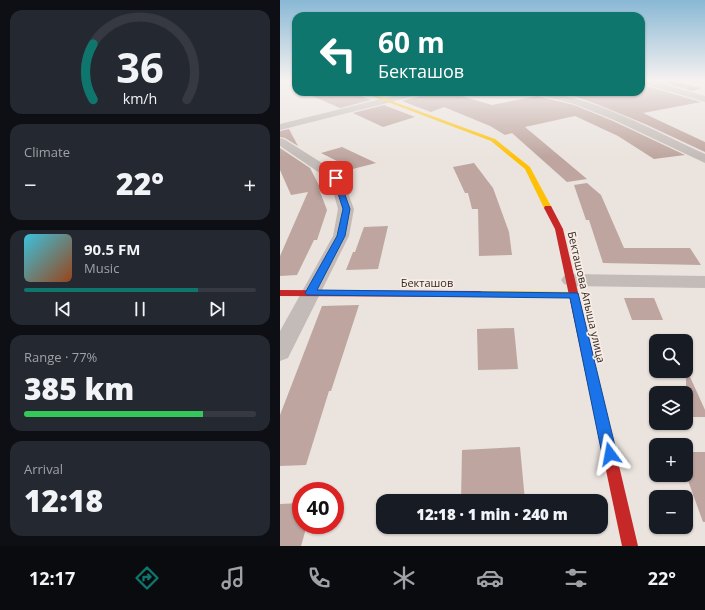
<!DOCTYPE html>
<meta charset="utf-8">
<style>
:root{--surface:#171b24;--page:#242831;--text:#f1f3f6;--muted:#9ea1a6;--line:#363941;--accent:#0f766e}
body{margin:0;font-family:"Open Sans",sans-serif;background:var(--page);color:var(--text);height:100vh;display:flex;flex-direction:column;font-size:15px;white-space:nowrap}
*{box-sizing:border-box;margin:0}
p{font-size:13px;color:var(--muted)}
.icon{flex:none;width:22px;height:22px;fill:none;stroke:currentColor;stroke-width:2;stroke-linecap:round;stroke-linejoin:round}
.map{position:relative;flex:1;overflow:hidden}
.sheet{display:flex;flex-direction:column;gap:10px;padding:10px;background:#0d0f14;width:280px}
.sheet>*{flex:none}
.hud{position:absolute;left:12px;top:12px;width:353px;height:84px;border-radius:12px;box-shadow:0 1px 3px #0004;background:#0f766e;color:#fff;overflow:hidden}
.controls{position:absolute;left:369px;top:334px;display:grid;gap:8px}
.controls a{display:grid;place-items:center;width:44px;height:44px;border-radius:8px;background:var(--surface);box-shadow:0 1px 3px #0004;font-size:20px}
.speed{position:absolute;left:12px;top:482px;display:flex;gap:8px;font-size:20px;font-weight:700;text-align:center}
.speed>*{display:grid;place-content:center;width:52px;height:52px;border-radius:50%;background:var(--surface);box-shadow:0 1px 3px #0004;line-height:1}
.speed .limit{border:6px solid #d22;background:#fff;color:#111}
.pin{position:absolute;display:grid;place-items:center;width:34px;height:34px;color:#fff;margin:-17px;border-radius:8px;box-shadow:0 2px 6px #0006}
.me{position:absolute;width:44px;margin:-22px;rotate:347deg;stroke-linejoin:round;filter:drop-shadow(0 0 3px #0008)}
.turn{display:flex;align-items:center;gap:14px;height:84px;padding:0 20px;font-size:18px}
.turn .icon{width:52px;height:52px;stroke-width:2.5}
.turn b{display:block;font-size:28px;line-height:34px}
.big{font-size:30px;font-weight:800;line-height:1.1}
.sheet .widget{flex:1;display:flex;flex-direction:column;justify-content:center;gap:6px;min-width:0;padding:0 14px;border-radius:12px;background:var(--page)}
.sheet .dial{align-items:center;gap:0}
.dial svg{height:104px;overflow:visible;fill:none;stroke:var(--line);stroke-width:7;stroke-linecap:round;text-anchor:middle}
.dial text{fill:var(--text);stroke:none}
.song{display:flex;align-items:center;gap:12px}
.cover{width:48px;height:48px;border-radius:6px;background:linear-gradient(135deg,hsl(190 70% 55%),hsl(20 70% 35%))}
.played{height:4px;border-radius:2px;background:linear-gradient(90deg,var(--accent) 75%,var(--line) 75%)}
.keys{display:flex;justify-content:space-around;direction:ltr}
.heat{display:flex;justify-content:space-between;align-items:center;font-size:22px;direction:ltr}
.charge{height:6px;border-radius:3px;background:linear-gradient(90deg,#34c759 77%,var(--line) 0)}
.trip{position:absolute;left:96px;top:494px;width:232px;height:40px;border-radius:12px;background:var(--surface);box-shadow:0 1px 3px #0004;font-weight:800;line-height:40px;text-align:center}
.menu{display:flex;height:64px;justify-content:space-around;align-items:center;background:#090b0e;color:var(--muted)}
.menu .icon{width:28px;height:28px}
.menu .selected{color:var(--accent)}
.menu b{font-size:18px;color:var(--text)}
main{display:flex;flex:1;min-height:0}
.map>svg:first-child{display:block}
.building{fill:#bea59f}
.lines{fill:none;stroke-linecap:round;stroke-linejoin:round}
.street{fill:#c3bbb7;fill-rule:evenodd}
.slow{fill:#ffc107;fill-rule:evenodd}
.jam{fill:#c62828;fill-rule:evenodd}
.route{fill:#1a73e8;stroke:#114b97}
.labels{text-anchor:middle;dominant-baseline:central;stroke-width:3.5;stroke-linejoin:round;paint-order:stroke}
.street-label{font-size:11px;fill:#332826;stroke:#f8ede4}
</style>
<main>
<section class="sheet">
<div class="widget dial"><svg viewBox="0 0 100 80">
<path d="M14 69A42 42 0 1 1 86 69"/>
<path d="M14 69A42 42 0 0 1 14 26" stroke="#0f766e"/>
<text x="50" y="56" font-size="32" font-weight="700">36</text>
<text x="50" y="72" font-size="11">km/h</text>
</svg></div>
<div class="widget"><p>Climate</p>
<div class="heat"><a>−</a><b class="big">22°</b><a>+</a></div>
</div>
<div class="widget">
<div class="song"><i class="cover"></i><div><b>90.5 FM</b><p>Music</p></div></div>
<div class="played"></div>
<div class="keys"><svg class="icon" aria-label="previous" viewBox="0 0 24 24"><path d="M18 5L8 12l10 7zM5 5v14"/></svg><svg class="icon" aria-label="pause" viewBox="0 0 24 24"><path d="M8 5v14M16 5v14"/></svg><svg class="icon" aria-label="next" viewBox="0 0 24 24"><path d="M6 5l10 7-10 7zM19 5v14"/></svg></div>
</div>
<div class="widget"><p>Range · 77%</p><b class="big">385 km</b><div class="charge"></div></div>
<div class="widget"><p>Arrival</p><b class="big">12:18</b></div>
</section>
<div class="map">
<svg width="425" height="546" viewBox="0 0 425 546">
<rect width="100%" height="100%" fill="#eae3de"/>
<!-- building -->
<path class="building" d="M392,81L422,88L412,91L382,82Z
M366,86L421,102L363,113L425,142V152L365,124L319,105L297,97L273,92H361V87Z
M23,92H77L78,95L91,100L60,108Z
M145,92H178V95L212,105L257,96L294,105L333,121L405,155L374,159L338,136L295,116L245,127L307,179L287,182L232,133L225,135L210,126L164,107L151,112L122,101L143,95Z
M104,105L135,117L103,127L73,113Z
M9,129L18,146L5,138L0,137V131Z
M62,147L96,163L69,170L61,163L41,153Z
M0,148L30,168L41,189H39L47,210L37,240H34L17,275L0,276V256L28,192L11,195L0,170Z
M194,163L213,188L229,232L232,255L199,256L198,209H192L188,193H185L173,167Z
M307,183L321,195L344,248H410L421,265L323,263L309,220H306L294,185Z
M108,226L98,269L66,270L73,252H75L84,227Z
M344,298H374L383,320H352Z
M79,305L51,391H49L26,465L0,466V415L42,306Z
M234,328L238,369L198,370L197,329Z
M406,368L425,410V417H406Z
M240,447L245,501H181L182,450Z
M406,452H425V522H423L406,475Z
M21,503V525H27L21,546H0V504Z"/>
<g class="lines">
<!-- street -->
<path class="street" d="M361,81H372L425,96V102L361,83Z
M129,92H144L143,94L0,130V124Z
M255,92C306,92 378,133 425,154V163L334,120L294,104L256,94Z
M0,138L4,139L61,175L74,209L69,236L8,358L0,361V331L53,236L58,209L50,180L0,146Z
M291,274L425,276V288L291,286L284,284L281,280L284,276Z"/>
<!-- slow -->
<path class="slow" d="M81,92H87L215,139L250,167L272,208L268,210L264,208L245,169L211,141Z
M200,291L294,292L299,295L294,298L197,296L195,294L197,292Z"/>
<!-- jam -->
<path class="jam" d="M265,206H271L283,229L358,546H342L275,229L264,208Z
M0,290L200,291L205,294L200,297L0,296Z"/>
</g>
<!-- sky -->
<linearGradient id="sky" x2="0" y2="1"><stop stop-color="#89b8d5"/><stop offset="0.51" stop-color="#f6f2f0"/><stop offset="1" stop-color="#f6f2f0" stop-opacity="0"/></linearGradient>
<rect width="425" height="158" fill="url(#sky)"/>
<!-- route -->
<path class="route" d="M56,176L59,178L70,209L65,236L37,290L298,293L337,454L334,458L330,460L325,458L322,454L290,298L27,295L25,293L57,236L63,209L53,178Z"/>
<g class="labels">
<!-- street labels -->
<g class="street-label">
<text x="147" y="282">Бекташов</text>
<text transform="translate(307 297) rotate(77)">Бекташова Апыша улица</text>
</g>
</g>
</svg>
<div class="controls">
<a><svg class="icon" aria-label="search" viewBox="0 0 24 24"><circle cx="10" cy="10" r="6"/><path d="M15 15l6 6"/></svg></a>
<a><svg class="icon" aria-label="layers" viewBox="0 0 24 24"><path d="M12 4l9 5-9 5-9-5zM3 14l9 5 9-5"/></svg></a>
<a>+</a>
<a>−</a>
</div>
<div class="speed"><div class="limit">40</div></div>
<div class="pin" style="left:56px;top:178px;background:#d93025"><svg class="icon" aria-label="arrive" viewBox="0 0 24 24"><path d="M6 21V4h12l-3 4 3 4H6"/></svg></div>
<svg class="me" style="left:330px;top:454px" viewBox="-20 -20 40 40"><path d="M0-17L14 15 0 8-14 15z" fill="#1a73e8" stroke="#fff" stroke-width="4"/></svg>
<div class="trip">12:18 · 1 min · 240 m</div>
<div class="hud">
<div class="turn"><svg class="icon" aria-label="left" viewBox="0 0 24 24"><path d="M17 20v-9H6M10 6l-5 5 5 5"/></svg><div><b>60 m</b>Бекташов</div></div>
</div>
</div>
</main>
<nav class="menu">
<b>12:17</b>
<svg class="icon selected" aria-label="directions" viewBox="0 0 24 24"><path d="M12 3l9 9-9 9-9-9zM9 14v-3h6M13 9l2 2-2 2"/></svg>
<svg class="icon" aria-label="music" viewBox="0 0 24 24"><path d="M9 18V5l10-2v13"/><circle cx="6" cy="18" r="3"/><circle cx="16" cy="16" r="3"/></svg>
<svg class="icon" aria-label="phone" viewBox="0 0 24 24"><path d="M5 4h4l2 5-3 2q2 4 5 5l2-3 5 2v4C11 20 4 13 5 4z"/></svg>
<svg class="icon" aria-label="climate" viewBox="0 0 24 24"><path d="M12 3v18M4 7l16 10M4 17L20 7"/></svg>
<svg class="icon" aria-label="car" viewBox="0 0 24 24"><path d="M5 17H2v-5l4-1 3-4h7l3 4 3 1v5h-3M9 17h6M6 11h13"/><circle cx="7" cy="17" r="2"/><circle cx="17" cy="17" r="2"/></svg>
<svg class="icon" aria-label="filters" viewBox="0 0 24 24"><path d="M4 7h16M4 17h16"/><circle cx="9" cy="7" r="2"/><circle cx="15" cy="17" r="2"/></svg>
<b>22°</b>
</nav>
